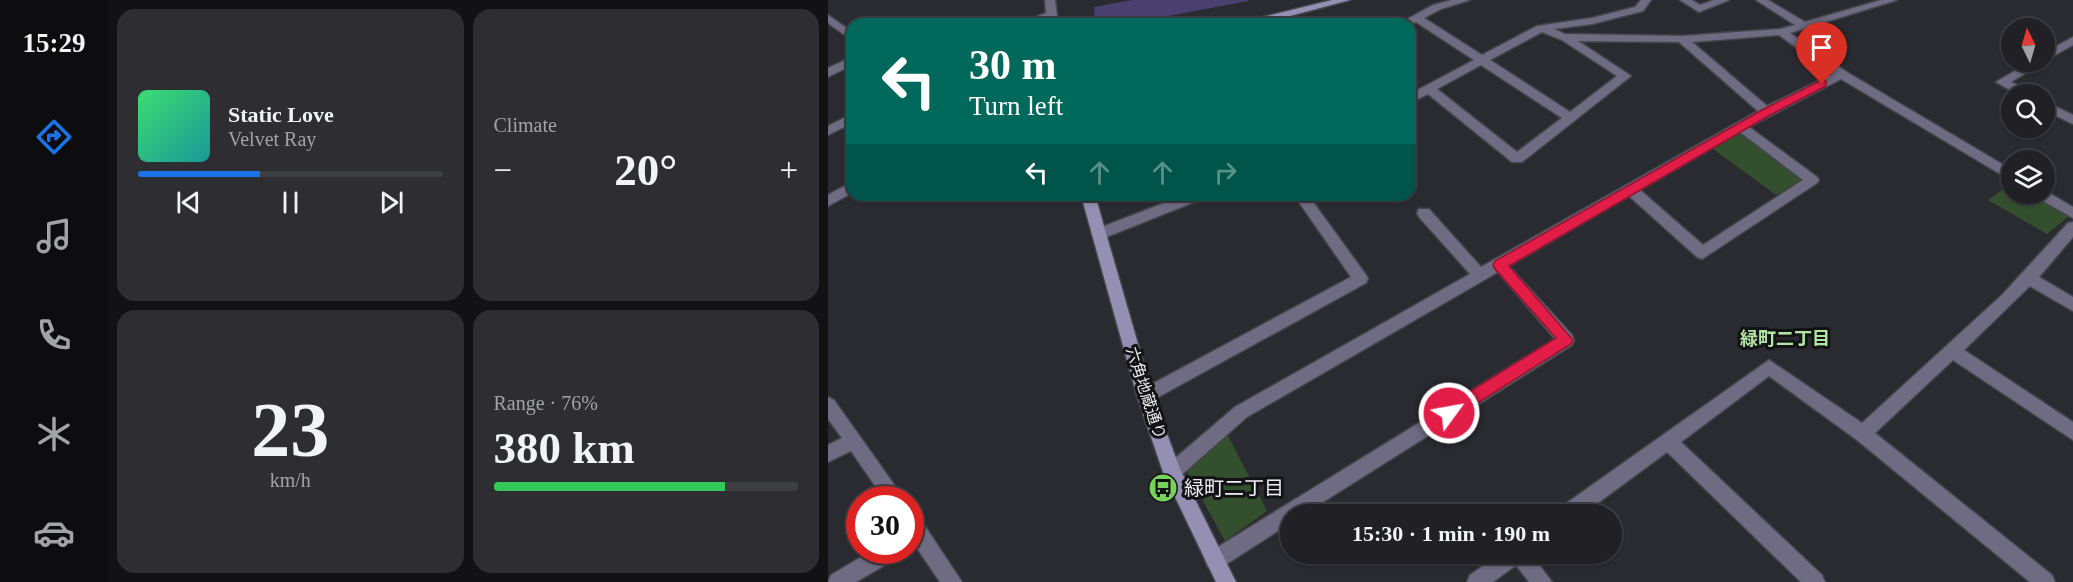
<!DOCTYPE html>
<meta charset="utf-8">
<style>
:root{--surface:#202025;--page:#2d2d32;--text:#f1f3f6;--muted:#a2a3a7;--line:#3d3e42;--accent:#1a73e8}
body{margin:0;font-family:"Times New Roman","Noto Sans JP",serif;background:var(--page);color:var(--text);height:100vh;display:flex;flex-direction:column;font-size:22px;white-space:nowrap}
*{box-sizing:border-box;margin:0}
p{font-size:20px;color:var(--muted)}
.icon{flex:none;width:33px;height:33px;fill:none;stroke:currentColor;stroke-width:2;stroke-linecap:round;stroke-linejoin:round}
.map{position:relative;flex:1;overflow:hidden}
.panel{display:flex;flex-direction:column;gap:9px;padding:9px;background:#121214;width:720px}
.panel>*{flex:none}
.top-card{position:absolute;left:18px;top:18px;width:570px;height:183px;border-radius:18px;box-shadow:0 2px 4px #0004,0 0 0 2px var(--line);background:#00695c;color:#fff;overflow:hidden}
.needle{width:39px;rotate:355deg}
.fabs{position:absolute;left:1173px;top:18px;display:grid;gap:12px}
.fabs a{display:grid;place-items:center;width:54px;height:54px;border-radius:50%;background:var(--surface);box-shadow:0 2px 4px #0004,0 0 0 2px var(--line);font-size:30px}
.speed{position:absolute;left:18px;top:486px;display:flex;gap:12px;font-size:30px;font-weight:700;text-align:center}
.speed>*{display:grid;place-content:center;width:78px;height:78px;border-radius:50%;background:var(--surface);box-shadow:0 2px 4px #0004,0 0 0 2px var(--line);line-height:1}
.speed .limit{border:9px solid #d22;background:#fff;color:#111}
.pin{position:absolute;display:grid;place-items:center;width:51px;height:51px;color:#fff;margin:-62px -26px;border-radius:50% 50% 50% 0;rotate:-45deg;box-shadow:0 0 6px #0007}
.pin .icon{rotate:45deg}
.me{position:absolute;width:66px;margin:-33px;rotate:58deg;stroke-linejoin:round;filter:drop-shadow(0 0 4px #0008)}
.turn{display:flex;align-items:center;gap:21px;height:126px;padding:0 24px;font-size:27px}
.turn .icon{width:78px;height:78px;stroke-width:2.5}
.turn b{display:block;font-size:42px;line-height:51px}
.lanes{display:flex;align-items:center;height:57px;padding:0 24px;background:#0003;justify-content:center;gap:30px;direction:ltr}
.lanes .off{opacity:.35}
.big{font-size:45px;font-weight:600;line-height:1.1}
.panel .card{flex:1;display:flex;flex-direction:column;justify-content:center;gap:9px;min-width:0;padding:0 21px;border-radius:18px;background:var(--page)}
.panel .dial{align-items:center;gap:0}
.dial b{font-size:78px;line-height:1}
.song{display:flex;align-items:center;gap:18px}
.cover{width:72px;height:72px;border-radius:9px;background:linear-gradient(135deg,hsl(140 70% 55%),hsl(180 70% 35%))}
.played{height:6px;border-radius:3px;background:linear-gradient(90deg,var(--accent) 40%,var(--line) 40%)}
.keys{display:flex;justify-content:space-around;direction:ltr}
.heat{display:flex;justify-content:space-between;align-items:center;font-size:33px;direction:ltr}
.charge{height:9px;border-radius:4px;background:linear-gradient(90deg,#34c759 76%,var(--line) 0)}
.panel .tiles{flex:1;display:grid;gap:9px;grid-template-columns:repeat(2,1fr)}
.trip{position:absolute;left:452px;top:504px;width:342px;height:60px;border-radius:30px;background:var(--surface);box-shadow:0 2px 4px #0004,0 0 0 2px var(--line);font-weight:600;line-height:60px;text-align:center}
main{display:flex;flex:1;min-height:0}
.tabs{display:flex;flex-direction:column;width:108px;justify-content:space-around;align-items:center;background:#0d0d0f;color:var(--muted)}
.tabs .icon{width:42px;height:42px}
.tabs .current{color:var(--accent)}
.tabs b{font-size:27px;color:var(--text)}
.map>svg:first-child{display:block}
.green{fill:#344f2d}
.building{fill:#494070}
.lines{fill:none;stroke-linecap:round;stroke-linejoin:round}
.street-casing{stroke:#45454c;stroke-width:3}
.secondary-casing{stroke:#45454c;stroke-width:3}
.street{fill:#6e6b82;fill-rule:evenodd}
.secondary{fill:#948fb3;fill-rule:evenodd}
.route{fill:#e11d48;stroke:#92132f;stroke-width:1.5}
.labels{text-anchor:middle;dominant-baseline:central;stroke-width:6;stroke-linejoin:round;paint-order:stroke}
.street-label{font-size:16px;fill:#ececf1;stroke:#131316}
.neighbourhood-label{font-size:18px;font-weight:bold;fill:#b2e4a4;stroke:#131316}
.near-poi-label{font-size:20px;fill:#ececf1;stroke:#131316;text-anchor:start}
</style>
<main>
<nav class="tabs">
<b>15:29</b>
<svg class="icon current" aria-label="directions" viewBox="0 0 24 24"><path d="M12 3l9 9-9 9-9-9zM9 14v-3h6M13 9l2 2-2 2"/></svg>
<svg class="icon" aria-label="music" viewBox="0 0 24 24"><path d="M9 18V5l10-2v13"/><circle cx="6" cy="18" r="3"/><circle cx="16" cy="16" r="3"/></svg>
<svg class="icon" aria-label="phone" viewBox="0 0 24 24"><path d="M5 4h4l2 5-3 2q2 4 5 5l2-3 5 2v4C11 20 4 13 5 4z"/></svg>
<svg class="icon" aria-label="climate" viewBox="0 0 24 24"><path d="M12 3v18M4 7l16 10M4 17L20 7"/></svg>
<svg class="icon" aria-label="car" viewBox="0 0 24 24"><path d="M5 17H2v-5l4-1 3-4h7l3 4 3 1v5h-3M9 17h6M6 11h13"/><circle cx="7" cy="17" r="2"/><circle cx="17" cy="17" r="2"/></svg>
</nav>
<section class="panel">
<div class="tiles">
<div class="card">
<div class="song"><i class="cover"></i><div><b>Static Love</b><p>Velvet Ray</p></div></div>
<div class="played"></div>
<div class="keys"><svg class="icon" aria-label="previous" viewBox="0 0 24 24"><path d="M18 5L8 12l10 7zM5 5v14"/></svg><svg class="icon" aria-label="pause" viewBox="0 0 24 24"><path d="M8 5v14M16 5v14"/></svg><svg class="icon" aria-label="next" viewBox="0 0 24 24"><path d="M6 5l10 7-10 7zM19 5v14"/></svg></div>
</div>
<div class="card"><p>Climate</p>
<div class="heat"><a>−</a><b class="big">20°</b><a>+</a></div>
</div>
<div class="card dial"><b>23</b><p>km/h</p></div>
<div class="card"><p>Range · 76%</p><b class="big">380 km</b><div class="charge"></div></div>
</div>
</section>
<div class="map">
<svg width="1245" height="582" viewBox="0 0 1245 582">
<rect width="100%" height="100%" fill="#2a2a31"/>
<!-- green -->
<path class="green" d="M914,132L977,179L948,195L885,149Z
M1182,184L1184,194H1200L1241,216L1219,234L1160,200Z
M397,430L439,511L397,541L351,457Z"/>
<!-- building -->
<path class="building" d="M304,0H420V1L298,24H267L266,7Z"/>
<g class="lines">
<!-- street casing -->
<g class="street-casing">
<path id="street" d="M217,0H227L230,24H220L219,20L207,24H191L218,13Z
M624,0H642L613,9L596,18L654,55L709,26L764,18L807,7L813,0H823L815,11L764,24L726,29L737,34L854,36L952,29L967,25L928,0H940L977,22L1053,0H1069L962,33L1017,71L1184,170V181L1013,79L921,127L989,177L991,180L989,183L874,259L869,257L801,196L681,266L744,335L746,340L744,345L476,514H462V523L394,567L387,570L380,567L377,560L380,553L727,339L670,272L419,417L350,478L344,481L338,478L335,472L338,466L407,407L642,274L591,217L589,213L591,209H601L653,267L930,111L851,42L750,41L803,76L694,162H684L600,94L582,103V94L646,60L588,22L582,25L570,24L605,5ZM714,32L734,40L789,76L742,112L662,60ZM951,35L1005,74L939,106L864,42ZM653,65L734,118L689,152L609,89ZM912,132L975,180L875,245L812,190Z
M852,0H864L872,5L886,0H901L871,12Z
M0,15L24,32V40L0,23Z
M1245,37V45L1216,61V53Z
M24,57V65L0,77V68Z
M1202,62H1216L1183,82L1202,91L1204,94H1189L1168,82Z
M1216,101L1245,115V124L1216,110Z
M24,114V123L0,135V126Z
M24,182V193L0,206V195Z
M1216,190L1245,207V218L1208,197L1207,194H1216Z
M357,195H378L376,198L276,238L271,239L264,234L266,230Z
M466,195H480L538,275L540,279L538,283L323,401L317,403L311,401L309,396L311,391L523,277Z
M1245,222V237L1211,277L1245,297V311L1202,286L1136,350L1245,422V440L1125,360L1047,433L1224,575L1227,582H1202L1029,440L941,376L853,442L994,575L997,582H973L839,452L755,514H731L733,507L941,360L1034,423L1174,295L1240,223Z
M0,397L6,400L77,500H57L23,451L0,462V445L14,438L0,419Z
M82,512L89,514L134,582H112L82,538Z
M45,550H73L71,557L28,582H0L3,575Z
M672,554H703L724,582H701L688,565L665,582H639L642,575Z"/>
</g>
<!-- secondary casing -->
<g class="secondary-casing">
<path id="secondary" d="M504,0H522L432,24H414L415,22Z
M253,195H267L325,396L352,469L408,582H388L335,472L309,396Z"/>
</g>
<!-- street -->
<use href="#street" class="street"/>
<!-- secondary -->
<use href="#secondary" class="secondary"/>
</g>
<!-- route -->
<path class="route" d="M994,80L998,81V86L942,115L681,266L745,340L743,344L626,418L621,420L615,418L613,413L615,408L728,338L667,269L665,265L667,261L934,110Z"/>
<!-- icons -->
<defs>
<g id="bus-disc" transform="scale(1.5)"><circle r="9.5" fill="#76d25a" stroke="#131316"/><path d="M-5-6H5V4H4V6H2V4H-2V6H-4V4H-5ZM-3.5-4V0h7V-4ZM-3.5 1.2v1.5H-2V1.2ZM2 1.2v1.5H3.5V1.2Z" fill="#111"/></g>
</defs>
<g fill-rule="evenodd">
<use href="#bus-disc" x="335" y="488"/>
</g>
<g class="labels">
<!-- street labels -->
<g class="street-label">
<text transform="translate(318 393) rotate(72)">六角地蔵通り</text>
</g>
<!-- neighbourhood labels -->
<g class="neighbourhood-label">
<text x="957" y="339">緑町二丁目</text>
</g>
<!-- near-poi labels -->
<g class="near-poi-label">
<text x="356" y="488">緑町二丁目</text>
</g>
</g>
</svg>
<div class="fabs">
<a><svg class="needle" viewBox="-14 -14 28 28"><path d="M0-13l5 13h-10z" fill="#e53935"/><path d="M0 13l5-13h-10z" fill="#a2a3a7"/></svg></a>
<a><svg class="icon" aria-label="search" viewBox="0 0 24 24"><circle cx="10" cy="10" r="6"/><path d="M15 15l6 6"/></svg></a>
<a><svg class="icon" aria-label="layers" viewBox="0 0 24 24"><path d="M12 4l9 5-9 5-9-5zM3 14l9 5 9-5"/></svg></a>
</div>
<div class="speed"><div class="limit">30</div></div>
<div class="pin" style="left:994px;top:84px;background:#d93025"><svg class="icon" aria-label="arrive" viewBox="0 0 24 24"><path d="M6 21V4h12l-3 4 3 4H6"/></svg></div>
<svg class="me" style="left:621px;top:413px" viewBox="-20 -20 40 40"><circle r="17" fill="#e11d48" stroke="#fff" stroke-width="3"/><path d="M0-11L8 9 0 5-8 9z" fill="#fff"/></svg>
<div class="trip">15:30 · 1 min · 190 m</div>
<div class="top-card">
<div class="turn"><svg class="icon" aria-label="left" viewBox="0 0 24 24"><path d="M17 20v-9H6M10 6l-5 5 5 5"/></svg><div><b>30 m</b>Turn left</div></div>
<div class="lanes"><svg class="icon" aria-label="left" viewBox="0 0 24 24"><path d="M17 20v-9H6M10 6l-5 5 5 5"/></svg><svg class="icon off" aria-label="ahead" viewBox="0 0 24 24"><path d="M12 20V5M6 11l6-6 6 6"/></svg><svg class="icon off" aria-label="ahead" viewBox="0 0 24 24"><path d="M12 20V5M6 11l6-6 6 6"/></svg><svg class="icon off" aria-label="right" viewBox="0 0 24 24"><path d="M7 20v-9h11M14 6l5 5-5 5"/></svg></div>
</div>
</div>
</main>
